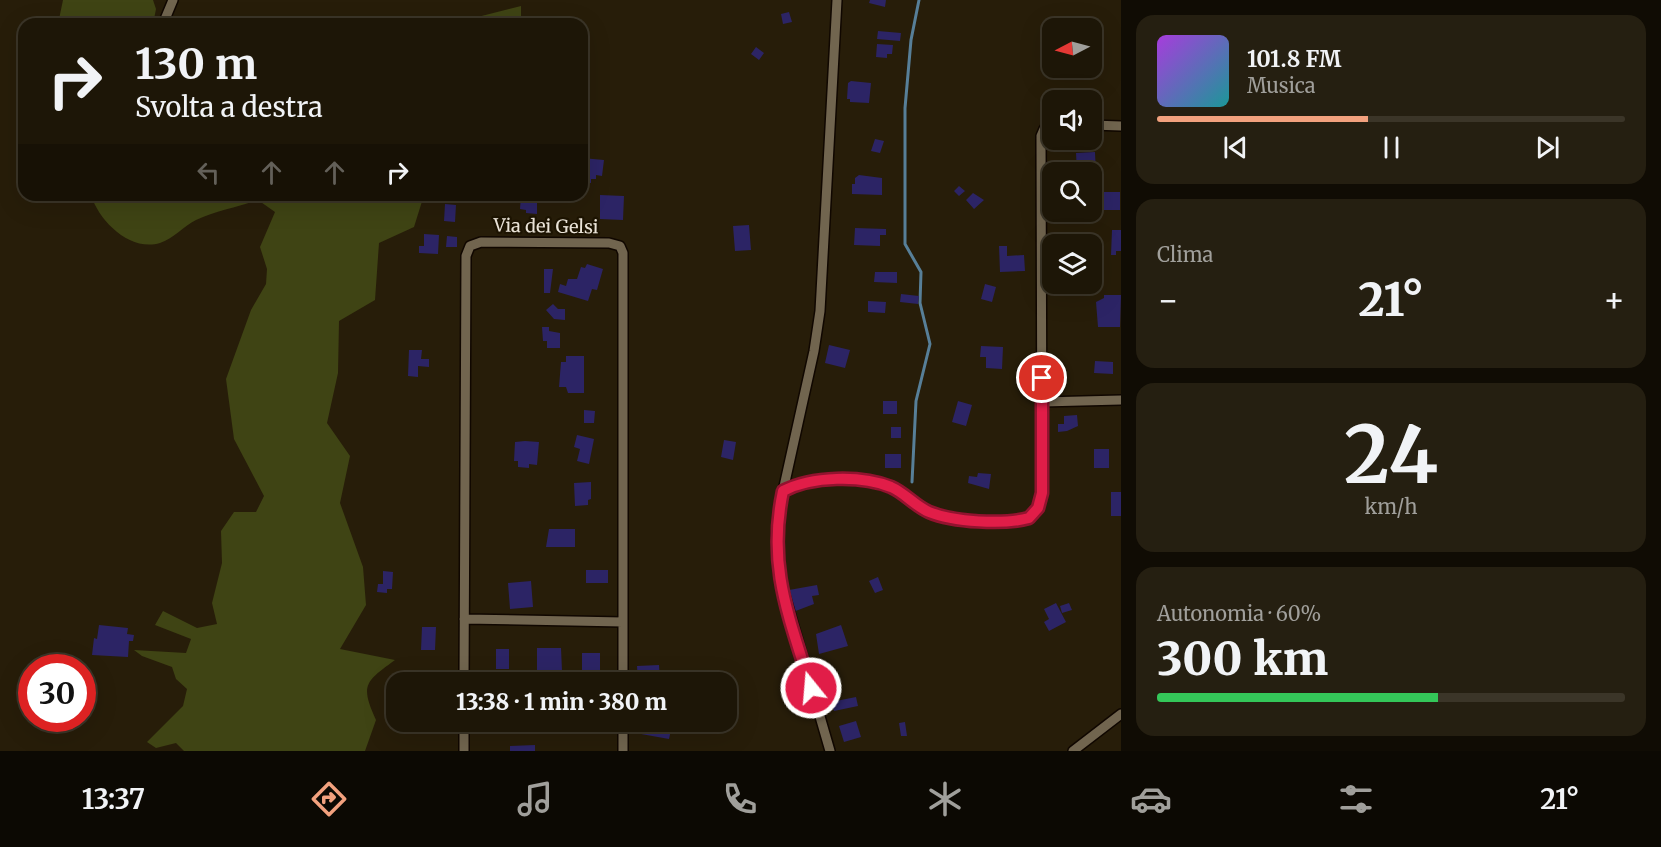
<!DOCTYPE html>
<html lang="it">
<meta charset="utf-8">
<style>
:root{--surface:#1d1607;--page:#251f11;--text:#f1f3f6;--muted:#a09f9b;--line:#3b3528;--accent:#f2a17e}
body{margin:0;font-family:Merriweather,serif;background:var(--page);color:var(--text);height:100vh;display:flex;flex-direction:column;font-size:22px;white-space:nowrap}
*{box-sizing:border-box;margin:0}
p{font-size:20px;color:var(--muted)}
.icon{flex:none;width:33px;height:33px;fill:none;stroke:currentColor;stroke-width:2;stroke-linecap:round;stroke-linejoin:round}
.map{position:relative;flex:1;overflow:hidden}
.details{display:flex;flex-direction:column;gap:15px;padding:15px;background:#100c04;width:540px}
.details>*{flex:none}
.hud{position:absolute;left:18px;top:18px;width:570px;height:183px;border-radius:18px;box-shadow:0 6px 24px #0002,0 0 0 2px var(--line);background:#1d1607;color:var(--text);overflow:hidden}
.needle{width:39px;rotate:264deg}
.tools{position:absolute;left:1042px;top:18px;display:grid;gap:12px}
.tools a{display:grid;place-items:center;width:60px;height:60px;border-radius:12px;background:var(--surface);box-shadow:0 6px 24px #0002,0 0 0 2px var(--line);font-size:30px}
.speed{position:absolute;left:18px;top:654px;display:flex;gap:12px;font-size:30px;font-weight:700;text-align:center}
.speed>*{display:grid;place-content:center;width:78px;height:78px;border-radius:50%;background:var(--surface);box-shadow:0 6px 24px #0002,0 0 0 2px var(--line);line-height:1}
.speed .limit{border:9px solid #d22;background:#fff;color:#111}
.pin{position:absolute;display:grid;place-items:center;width:51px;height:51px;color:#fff;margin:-26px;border:3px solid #fff;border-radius:50%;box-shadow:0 2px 6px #0007}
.me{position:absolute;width:66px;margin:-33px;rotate:343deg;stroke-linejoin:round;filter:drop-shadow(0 0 4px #0008)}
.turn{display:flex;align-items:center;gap:21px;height:126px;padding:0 18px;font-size:27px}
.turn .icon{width:78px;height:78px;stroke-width:2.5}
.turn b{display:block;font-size:42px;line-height:51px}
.lanes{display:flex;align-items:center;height:57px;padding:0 18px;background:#0003;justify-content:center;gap:30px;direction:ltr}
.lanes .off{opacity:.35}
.big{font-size:45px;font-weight:800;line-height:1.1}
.details .widget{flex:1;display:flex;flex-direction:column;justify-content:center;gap:9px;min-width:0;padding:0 21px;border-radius:18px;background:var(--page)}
.details .dial{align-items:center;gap:0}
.dial b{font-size:78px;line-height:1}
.song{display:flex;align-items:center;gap:18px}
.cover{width:72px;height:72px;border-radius:9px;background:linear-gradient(135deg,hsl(280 70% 55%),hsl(180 70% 35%))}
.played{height:6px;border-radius:3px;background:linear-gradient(90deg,var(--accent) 45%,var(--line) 45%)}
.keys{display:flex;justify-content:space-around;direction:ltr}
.heat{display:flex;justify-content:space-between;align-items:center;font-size:33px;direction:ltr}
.charge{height:9px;border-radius:4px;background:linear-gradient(90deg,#34c759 60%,var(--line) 0)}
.trip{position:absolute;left:386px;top:672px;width:351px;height:60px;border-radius:18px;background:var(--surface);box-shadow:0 6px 24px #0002,0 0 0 2px var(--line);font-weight:800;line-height:60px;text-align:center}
.tabs{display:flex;height:96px;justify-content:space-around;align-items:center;background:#0c0903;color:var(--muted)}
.tabs .icon{width:42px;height:42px}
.tabs .active{color:var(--accent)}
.tabs b{font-size:27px;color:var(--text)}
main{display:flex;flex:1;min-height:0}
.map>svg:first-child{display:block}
.green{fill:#3f4414}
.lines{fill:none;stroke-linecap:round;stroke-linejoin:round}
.stream{stroke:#577f98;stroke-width:3}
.building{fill:#2c2465}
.minor-casing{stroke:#100700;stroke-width:12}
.minor{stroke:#71654f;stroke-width:9}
.route-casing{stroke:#92132f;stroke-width:15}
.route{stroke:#e11d48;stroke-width:10}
.labels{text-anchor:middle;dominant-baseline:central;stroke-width:4.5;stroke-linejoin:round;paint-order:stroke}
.street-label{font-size:18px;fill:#ebe4d8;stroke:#1d1402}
</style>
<main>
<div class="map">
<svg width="1121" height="751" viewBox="0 0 1121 751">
<rect width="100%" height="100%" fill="#271d09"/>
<!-- green -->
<path class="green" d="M63,0H153L156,9L153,24H58Z
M521,6V24H450Z
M91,195H424L414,227L379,243L375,300L339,321L338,373L327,423L350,456L340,503L363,567L366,605L340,649L395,660C365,682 360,685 376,720L365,751H184L176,743L156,748L147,742L183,706L187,689L176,679L172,667L142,656L134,650L186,653L191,639L155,625L163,611L197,628L217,624L212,603L222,563L221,531L234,512H256L264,496L234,439L226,379L251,310L266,284L267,269L260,247L275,212L258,200C238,207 215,211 196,220C184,226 173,239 160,243C130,252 99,221 91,195Z"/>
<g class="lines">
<!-- stream -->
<path class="stream" d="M912,482L916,401L930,344L920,303L921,272L905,244V108L911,40L919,0"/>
</g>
<!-- building -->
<path class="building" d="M870,0H886L885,7L869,3Z
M789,12L792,22L783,24L781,14Z
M878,31L901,33L900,41L877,39Z
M877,44L893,45L892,54H887V58L876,57Z
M756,47L764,53L759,60L751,54Z
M851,81L871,83L869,103L850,102V99H847L848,83Z
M1045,98H1065V100H1053V116L1045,115Z
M875,139L884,141L880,153L871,151Z
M1095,152L1096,175L1077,172L1076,153Z
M582,158L604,160L602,176L596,175V179H591V183L582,182Z
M859,175L882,178V195L852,194V184H855V178Z
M959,186L965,191L959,196L954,191Z
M1093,192H1120V210H1093Z
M973,193L984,200L974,209L966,200Z
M521,195H537V214L526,213V210L520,209Z
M556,195H571V200L556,199Z
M600,195L624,196L623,220L600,219Z
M445,204L456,205L455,222L444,221Z
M749,225L751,250L735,251L733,226Z
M855,228L886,229V235H880V246L854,245Z
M1112,230H1121V251H1116V255H1111Z
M424,234L439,235L438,254L419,253V246H424Z
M447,236L457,237V247H446Z
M999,246H1007V256L1024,255L1025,271L1000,272Z
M587,264L603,269L597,290L592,289L588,301L558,292L560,284L566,286L568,279H577L581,267L585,268Z
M544,269H553L550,293H544Z
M875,272H897V283L874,282Z
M985,284L996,287L992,302L981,299Z
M901,294L919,296L918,304L900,302Z
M1104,295H1121L1120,327H1098L1096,302L1104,298Z
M868,301L886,302L885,313L868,312Z
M553,304L558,309H565V320L554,319L546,310Z
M542,327H549V331L560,333V348H547V341H543Z
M829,345L850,350L845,368L825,363Z
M981,346L1003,347L1002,369L986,368V357H980Z
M409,350H422L421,359H429V367L418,366V377L408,376Z
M566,356H584V393H568L566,387H559L561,362H566Z
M1095,361L1113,362V374L1094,373Z
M883,401H897V414H883Z
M958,401L972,405L966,426L952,422Z
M584,410L595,411L594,423H584Z
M1077,415L1078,426L1067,431L1058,432V424H1064V416Z
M891,427H901V438H891Z
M577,435L594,439L589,464L577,461L580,449L574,447Z
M724,440L736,442L733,460L721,457Z
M525,441L539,442L537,465L529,464V468L518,467V461H514L515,442Z
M1094,449H1109V468H1094Z
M885,454H901V468H885Z
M978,473L991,474L989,489L968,483L969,476L977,477Z
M591,482V499L588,500V505L575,506L574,483Z
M1111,492H1121V516H1111Z
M549,529H575V547H546Z
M586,570H608V583H586Z
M383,571L393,572L392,589H387V593L377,592L378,584H383Z
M878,577L883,590L875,593L869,581Z
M531,581L533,607L510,609L508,583Z
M817,585L819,595L812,596L814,604L793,612L789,590Z
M1056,603L1066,622L1049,631L1044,622L1049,619L1044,609Z
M1069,603L1072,610L1062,613L1060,606Z
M99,625L128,628L127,634L134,635L133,641H129L128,657L92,655L94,638L97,639Z
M841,625L848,646L819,654L816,634Z
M422,627H436L435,650H421Z
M537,648H561L562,671H537Z
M496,649H509V669H496Z
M582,653H600V678L582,677Z
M659,665L660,682H638L637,666Z
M856,697L858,706L834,711L831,702Z
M856,721L861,737L844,742L839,726Z
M644,722L672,725L669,739L641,734Z
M905,722L907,736H901L899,723Z
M535,745V751H510V746Z"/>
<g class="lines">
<!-- minor casing -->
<g class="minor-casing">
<path id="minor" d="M163,24L173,0
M1092,125L1121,126
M1042,402L1121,400
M783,491L814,351L820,311L837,0
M464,619L623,622
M464,682L466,256L470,246L481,242L609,243L620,246L623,253V682
M464,751V722
M623,751V722
M830,751L779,575L776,536L783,491C811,476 852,477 882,485C901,490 912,505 930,512C946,519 1020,527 1033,515C1041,508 1042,495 1042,485L1041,136L1044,129L1053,126
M1073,751L1121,714"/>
</g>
<!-- minor -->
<use href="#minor" class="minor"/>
</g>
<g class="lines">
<!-- route casing -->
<g class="route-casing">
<path id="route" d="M811,688C789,616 767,567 783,491C812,476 861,475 891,487C905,493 915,506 929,512C953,522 1004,525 1029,518L1038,508L1042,493V378"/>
</g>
<!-- route -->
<use href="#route" class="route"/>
</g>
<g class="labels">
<!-- street labels -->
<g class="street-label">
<text transform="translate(546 226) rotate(1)">Via dei Gelsi</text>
</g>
</g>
</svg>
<div class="tools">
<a><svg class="needle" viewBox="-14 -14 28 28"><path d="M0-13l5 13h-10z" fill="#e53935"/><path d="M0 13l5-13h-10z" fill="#a09f9b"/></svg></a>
<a><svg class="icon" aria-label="sound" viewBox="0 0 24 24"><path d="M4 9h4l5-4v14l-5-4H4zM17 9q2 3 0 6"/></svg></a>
<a><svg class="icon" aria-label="search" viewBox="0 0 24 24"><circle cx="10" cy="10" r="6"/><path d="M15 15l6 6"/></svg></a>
<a><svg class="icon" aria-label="layers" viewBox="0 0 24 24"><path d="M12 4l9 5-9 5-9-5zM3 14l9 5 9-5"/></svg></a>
</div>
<div class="speed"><div class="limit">30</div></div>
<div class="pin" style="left:1042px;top:378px;background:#d93025"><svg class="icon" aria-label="arrive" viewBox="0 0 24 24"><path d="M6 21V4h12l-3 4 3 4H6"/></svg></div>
<svg class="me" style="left:811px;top:688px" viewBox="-20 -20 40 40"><circle r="17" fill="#e11d48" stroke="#fff" stroke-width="3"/><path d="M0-11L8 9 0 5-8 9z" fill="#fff"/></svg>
<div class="trip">13:38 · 1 min · 380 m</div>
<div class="hud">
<div class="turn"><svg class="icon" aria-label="right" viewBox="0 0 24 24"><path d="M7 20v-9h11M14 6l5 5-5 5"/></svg><div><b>130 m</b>Svolta a destra</div></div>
<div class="lanes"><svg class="icon off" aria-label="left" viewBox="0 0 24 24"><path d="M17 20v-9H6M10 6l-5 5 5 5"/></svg><svg class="icon off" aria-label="ahead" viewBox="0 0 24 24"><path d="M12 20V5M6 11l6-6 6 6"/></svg><svg class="icon off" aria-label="ahead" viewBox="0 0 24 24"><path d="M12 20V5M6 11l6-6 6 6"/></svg><svg class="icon" aria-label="right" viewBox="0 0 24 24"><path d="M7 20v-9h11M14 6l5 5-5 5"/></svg></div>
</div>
</div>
<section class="details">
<div class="widget">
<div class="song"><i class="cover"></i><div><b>101.8 FM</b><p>Musica</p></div></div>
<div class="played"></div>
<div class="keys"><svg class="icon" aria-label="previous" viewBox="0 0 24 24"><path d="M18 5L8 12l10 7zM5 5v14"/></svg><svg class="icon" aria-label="pause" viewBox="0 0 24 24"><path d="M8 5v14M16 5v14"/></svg><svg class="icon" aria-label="next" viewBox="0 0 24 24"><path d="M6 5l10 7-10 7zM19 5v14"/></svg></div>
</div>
<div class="widget"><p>Clima</p>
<div class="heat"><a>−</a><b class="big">21°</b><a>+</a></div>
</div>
<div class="widget dial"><b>24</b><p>km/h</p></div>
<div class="widget"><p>Autonomia · 60%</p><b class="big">300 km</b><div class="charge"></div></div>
</section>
</main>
<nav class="tabs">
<b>13:37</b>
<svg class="icon active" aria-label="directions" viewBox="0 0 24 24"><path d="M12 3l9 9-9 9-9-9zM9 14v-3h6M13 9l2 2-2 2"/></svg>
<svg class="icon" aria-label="music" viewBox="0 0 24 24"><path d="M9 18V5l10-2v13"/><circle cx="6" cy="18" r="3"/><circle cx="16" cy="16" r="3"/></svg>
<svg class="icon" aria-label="phone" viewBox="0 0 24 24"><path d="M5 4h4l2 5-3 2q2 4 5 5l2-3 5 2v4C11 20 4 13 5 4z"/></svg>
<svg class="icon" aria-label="climate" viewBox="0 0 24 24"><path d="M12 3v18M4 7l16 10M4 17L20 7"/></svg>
<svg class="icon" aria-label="car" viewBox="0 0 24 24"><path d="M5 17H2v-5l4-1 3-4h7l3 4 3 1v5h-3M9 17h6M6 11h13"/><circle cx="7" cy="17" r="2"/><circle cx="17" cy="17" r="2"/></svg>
<svg class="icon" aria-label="filters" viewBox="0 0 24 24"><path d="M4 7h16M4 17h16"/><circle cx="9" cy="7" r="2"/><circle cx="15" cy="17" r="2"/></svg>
<b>21°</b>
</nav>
